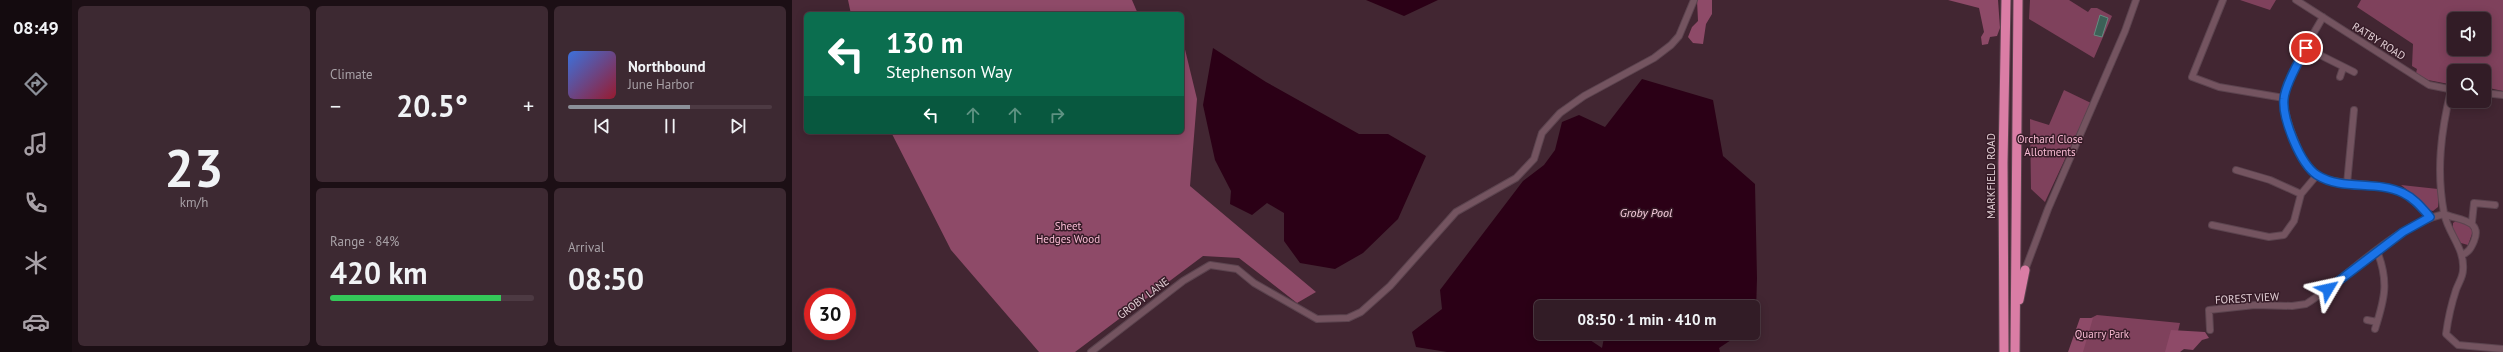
<!DOCTYPE html>
<meta charset="utf-8">
<style>
:root{--surface:#321c26;--page:#3d2932;--text:#f1f3f6;--muted:#a8a1a7;--line:#4d3a43;--accent:#8c9099}
body{margin:0;font-family:"PT Sans",sans-serif;background:var(--page);color:var(--text);height:100vh;display:flex;flex-direction:column;font-size:15px;white-space:nowrap}
*{box-sizing:border-box;margin:0}
p{font-size:13px;color:var(--muted)}
.icon{flex:none;width:22px;height:22px;fill:none;stroke:currentColor;stroke-width:2;stroke-linecap:round;stroke-linejoin:round}
.map{position:relative;flex:1;overflow:hidden}
.drawer{display:flex;flex-direction:column;gap:6px;padding:6px;background:#1c0f15;width:720px}
.drawer>*{flex:none}
.banner{position:absolute;left:12px;top:12px;width:380px;height:122px;border-radius:6px;box-shadow:0 2px 10px #0003,0 0 0 1px var(--line);background:#0b6e4f;color:#fff;overflow:hidden}
.controls{position:absolute;left:1655px;top:12px;display:grid;gap:8px}
.controls a{display:grid;place-items:center;width:44px;height:44px;border-radius:6px;background:var(--surface);box-shadow:0 2px 10px #0003,0 0 0 1px var(--line);font-size:20px}
.speed{position:absolute;left:12px;top:288px;display:flex;gap:8px;font-size:20px;font-weight:700;text-align:center}
.speed>*{display:grid;place-content:center;width:52px;height:52px;border-radius:50%;background:var(--surface);box-shadow:0 2px 10px #0003,0 0 0 1px var(--line);line-height:1}
.speed .limit{border:6px solid #d22;background:#fff;color:#111}
.pin{position:absolute;display:grid;place-items:center;width:34px;height:34px;color:#fff;margin:-17px;border:2px solid #fff;border-radius:50%;box-shadow:0 1px 4px #0007}
.me{position:absolute;width:44px;margin:-22px;rotate:54deg;stroke-linejoin:round;filter:drop-shadow(0 0 3px #0008)}
.turn{display:flex;align-items:center;gap:14px;height:84px;padding:0 16px;font-size:18px}
.turn .icon{width:52px;height:52px;stroke-width:2.5}
.turn b{display:block;font-size:28px;line-height:34px}
.lanes{display:flex;align-items:center;height:38px;padding:0 16px;background:#0003;justify-content:center;gap:20px;direction:ltr}
.lanes .off{opacity:.35}
.big{font-size:30px;font-weight:600;line-height:1.1}
.drawer .widget{flex:1;display:flex;flex-direction:column;justify-content:center;gap:6px;min-width:0;padding:0 14px;border-radius:6px;background:var(--page)}
.drawer .dial{align-items:center;gap:0}
.dial b{font-size:52px;line-height:1}
.song{display:flex;align-items:center;gap:12px}
.cover{width:48px;height:48px;border-radius:6px;background:linear-gradient(135deg,hsl(220 70% 55%),hsl(350 70% 35%))}
.played{height:4px;border-radius:2px;background:linear-gradient(90deg,var(--accent) 60%,var(--line) 60%)}
.keys{display:flex;justify-content:space-around;direction:ltr}
.heat{display:flex;justify-content:space-between;align-items:center;font-size:22px;direction:ltr}
.charge{height:6px;border-radius:3px;background:linear-gradient(90deg,#34c759 84%,var(--line) 0)}
.drawer .tiles{flex:1;display:grid;gap:6px;grid-template-columns:repeat(3,1fr)}
.widget:first-child{grid-row:span 2}
.trip{position:absolute;left:742px;top:300px;width:226px;height:40px;border-radius:6px;background:var(--surface);box-shadow:0 2px 10px #0003,0 0 0 1px var(--line);font-weight:600;line-height:40px;text-align:center}
main{display:flex;flex:1;min-height:0}
.tab-bar{display:flex;flex-direction:column;width:72px;justify-content:space-around;align-items:center;background:#140b0f;color:var(--muted)}
.tab-bar .icon{width:28px;height:28px}
.tab-bar .active{color:var(--accent)}
.tab-bar b{font-size:18px;color:var(--text)}
.map>svg:first-child{display:block}
.green{fill:#7f415c;fill-rule:evenodd}
.forest{fill:#8e4a68}
.water{fill:#2b0016}
.building{fill:#3c6157;stroke:#648b80}
.lines{fill:none;stroke-linecap:round;stroke-linejoin:round}
.minor-casing{stroke:#5c444f;stroke-width:8}
.highway-casing{stroke:#5c444f;stroke-width:11}
.minor{stroke:#745460;stroke-width:6}
.highway{stroke:#da7da5;stroke-width:9}
.route-casing{stroke:#114b97;stroke-width:10}
.route{stroke:#1a73e8;stroke-width:7}
.labels{text-anchor:middle;dominant-baseline:central;stroke-width:3;stroke-linejoin:round;paint-order:stroke}
.street-label{font-size:11px;fill:#e3d0d6;stroke:#371c28}
.park-label{font-size:11px;fill:#f8bbd3;stroke:#371c28}
.water-label{font-size:12px;font-style:italic;fill:#f7cddd;stroke:#371c28}
</style>
<main>
<nav class="tab-bar">
<b>08:49</b>
<svg class="icon active" aria-label="directions" viewBox="0 0 24 24"><path d="M12 3l9 9-9 9-9-9zM9 14v-3h6M13 9l2 2-2 2"/></svg>
<svg class="icon" aria-label="music" viewBox="0 0 24 24"><path d="M9 18V5l10-2v13"/><circle cx="6" cy="18" r="3"/><circle cx="16" cy="16" r="3"/></svg>
<svg class="icon" aria-label="phone" viewBox="0 0 24 24"><path d="M5 4h4l2 5-3 2q2 4 5 5l2-3 5 2v4C11 20 4 13 5 4z"/></svg>
<svg class="icon" aria-label="climate" viewBox="0 0 24 24"><path d="M12 3v18M4 7l16 10M4 17L20 7"/></svg>
<svg class="icon" aria-label="car" viewBox="0 0 24 24"><path d="M5 17H2v-5l4-1 3-4h7l3 4 3 1v5h-3M9 17h6M6 11h13"/><circle cx="7" cy="17" r="2"/><circle cx="17" cy="17" r="2"/></svg>
</nav>
<section class="drawer">
<div class="tiles">
<div class="widget dial"><b>23</b><p>km/h</p></div>
<div class="widget"><p>Climate</p>
<div class="heat"><a>−</a><b class="big">20.5°</b><a>+</a></div>
</div>
<div class="widget">
<div class="song"><i class="cover"></i><div><b>Northbound</b><p>June Harbor</p></div></div>
<div class="played"></div>
<div class="keys"><svg class="icon" aria-label="previous" viewBox="0 0 24 24"><path d="M18 5L8 12l10 7zM5 5v14"/></svg><svg class="icon" aria-label="pause" viewBox="0 0 24 24"><path d="M8 5v14M16 5v14"/></svg><svg class="icon" aria-label="next" viewBox="0 0 24 24"><path d="M6 5l10 7-10 7zM19 5v14"/></svg></div>
</div>
<div class="widget"><p>Range · 84%</p><b class="big">420 km</b><div class="charge"></div></div>
<div class="widget"><p>Arrival</p><b class="big">08:50</b></div>
</div>
</section>
<div class="map">
<svg width="1711" height="352" viewBox="0 0 1711 352">
<rect width="100%" height="100%" fill="#422632"/>
<!-- green -->
<path class="green" d="M1238,0H1277L1296,12L1299,8H1305L1320,16L1302,58L1237,19Z
M1448,0H1484L1478,10Z
M1569,0H1711V91L1692,87V71H1662V85L1636,80L1624,73L1625,69L1620,66L1621,44L1565,7ZM1662,19H1692V49H1662Z
M1272,90L1299,103L1253,202L1239,189L1238,119L1257,125Z
M1609,185L1646,189V207L1641,211L1636,210L1628,200Z
M1664,221L1675,223L1681,231L1676,245L1669,243L1661,230V223Z
M1305,315L1388,323L1381,352H1288L1295,320Z"/>
<!-- forest -->
<path class="forest" d="M56,0H340L346,14H59Z
M905,0H920V14L914,24L911,44L901,43L896,37L900,27L906,21Z
M1156,0H1206L1208,28L1205,36L1198,37L1196,44L1190,45L1189,37L1192,32L1187,8Z
M390,37L405,99L398,186L524,292L505,303L447,258L411,256L283,352H247L159,250L99,132H390Z
M1288,318H1301L1291,352H1276Z
M1379,330L1413,332L1417,338L1410,340L1401,350L1392,349L1388,352H1373Z"/>
<!-- water -->
<path class="water" d="M574,0H646L612,16Z
M421,48L474,82L567,134H596L634,156L606,219L571,253L543,269L508,263L492,241V213L475,203L460,215L438,204L439,191L423,160L411,105Z
M850,79L921,100L931,156L963,184L965,278L964,313H961V307H749V333H792V336L810,348L813,333H946L945,336L927,348L928,352H655L624,347L620,332L650,309L648,290L731,181L752,165L763,150L770,122L787,115L813,127Z"/>
<!-- building -->
<path class="building" d="M1308,15L1316,18L1310,37L1302,35Z"/>
<g class="lines">
<!-- minor casing -->
<g class="minor-casing">
<path id="minor" d="M1431,0L1400,77L1427,87L1492,98
M1504,0L1637,85L1662,90
M1531,17C1521,34 1493,81 1492,99C1492,114 1499,132 1505,146C1510,160 1519,174 1534,179C1560,187 1590,181 1614,194C1623,200 1631,209 1638,217
M1514,48L1562,72
M1548,77L1551,68
M1659,90C1649,131 1644,171 1652,213C1656,234 1673,248 1671,270C1671,277 1666,284 1664,290C1659,305 1656,319 1654,334L1666,345L1711,349
M1692,93L1711,95
M1444,170L1478,180L1509,194
M1555,184L1562,110
M1652,214C1665,220 1691,219 1682,241C1679,248 1677,252 1670,255
M1680,222L1682,203L1703,205
M1420,225L1477,237L1492,235L1502,221L1509,194L1525,175
M1233,270L1256,209L1333,31L1344,0
M1575,320L1585,322
M1583,329C1593,298 1597,281 1585,251
M1418,330L1417,310L1463,305L1500,306L1514,304C1558,276 1602,225 1652,214
M299,352L391,281L418,265L445,269L462,283L525,319L556,318L569,312L598,286L664,212L724,178L742,159L750,133L768,113L792,96L862,58L879,45L887,36L902,0"/>
</g>
<!-- highway casing -->
<g class="highway-casing">
<path id="highway" d="M1227,300L1233,270
M1212,352L1211,163L1214,0
M1223,352L1226,0"/>
</g>
<!-- minor -->
<use href="#minor" class="minor"/>
<!-- highway -->
<use href="#highway" class="highway"/>
</g>
<g class="lines">
<!-- route casing -->
<g class="route-casing">
<path id="route" d="M1514,48C1507,61 1493,85 1492,99C1490,118 1508,164 1525,175C1550,191 1584,180 1611,193C1622,198 1630,208 1638,217L1611,232L1536,289"/>
</g>
<!-- route -->
<use href="#route" class="route"/>
</g>
<g class="labels">
<!-- street labels -->
<g class="street-label">
<text transform="translate(1587 41) rotate(32)">RATBY ROAD</text>
<text transform="translate(1199 176) rotate(-90)">MARKFIELD ROAD</text>
<text transform="translate(351 298) rotate(-37)">GROBY LANE</text>
<text transform="translate(1455 298) rotate(-3)">FOREST VIEW</text>
</g>
<!-- park labels -->
<g class="park-label">
<text x="1258" y="139">Orchard Close<tspan x="1258" dy="13">Allotments</tspan></text>
<text x="276" y="226">Sheet<tspan x="276" dy="13">Hedges Wood</tspan></text>
<text x="1310" y="334">Quarry Park</text>
</g>
<!-- water labels -->
<g class="water-label">
<text x="854" y="212">Groby Pool</text>
</g>
</g>
</svg>
<div class="controls">
<a><svg class="icon" aria-label="sound" viewBox="0 0 24 24"><path d="M4 9h4l5-4v14l-5-4H4zM17 9q2 3 0 6"/></svg></a>
<a><svg class="icon" aria-label="search" viewBox="0 0 24 24"><circle cx="10" cy="10" r="6"/><path d="M15 15l6 6"/></svg></a>
</div>
<div class="speed"><div class="limit">30</div></div>
<div class="pin" style="left:1514px;top:48px;background:#d93025"><svg class="icon" aria-label="arrive" viewBox="0 0 24 24"><path d="M6 21V4h12l-3 4 3 4H6"/></svg></div>
<svg class="me" style="left:1536px;top:289px" viewBox="-20 -20 40 40"><path d="M0-17L14 15 0 8-14 15z" fill="#1a73e8" stroke="#fff" stroke-width="4"/></svg>
<div class="trip">08:50 · 1 min · 410 m</div>
<div class="banner">
<div class="turn"><svg class="icon" aria-label="left" viewBox="0 0 24 24"><path d="M17 20v-9H6M10 6l-5 5 5 5"/></svg><div><b>130 m</b>Stephenson Way</div></div>
<div class="lanes"><svg class="icon" aria-label="left" viewBox="0 0 24 24"><path d="M17 20v-9H6M10 6l-5 5 5 5"/></svg><svg class="icon off" aria-label="ahead" viewBox="0 0 24 24"><path d="M12 20V5M6 11l6-6 6 6"/></svg><svg class="icon off" aria-label="ahead" viewBox="0 0 24 24"><path d="M12 20V5M6 11l6-6 6 6"/></svg><svg class="icon off" aria-label="right" viewBox="0 0 24 24"><path d="M7 20v-9h11M14 6l5 5-5 5"/></svg></div>
</div>
</div>
</main>
